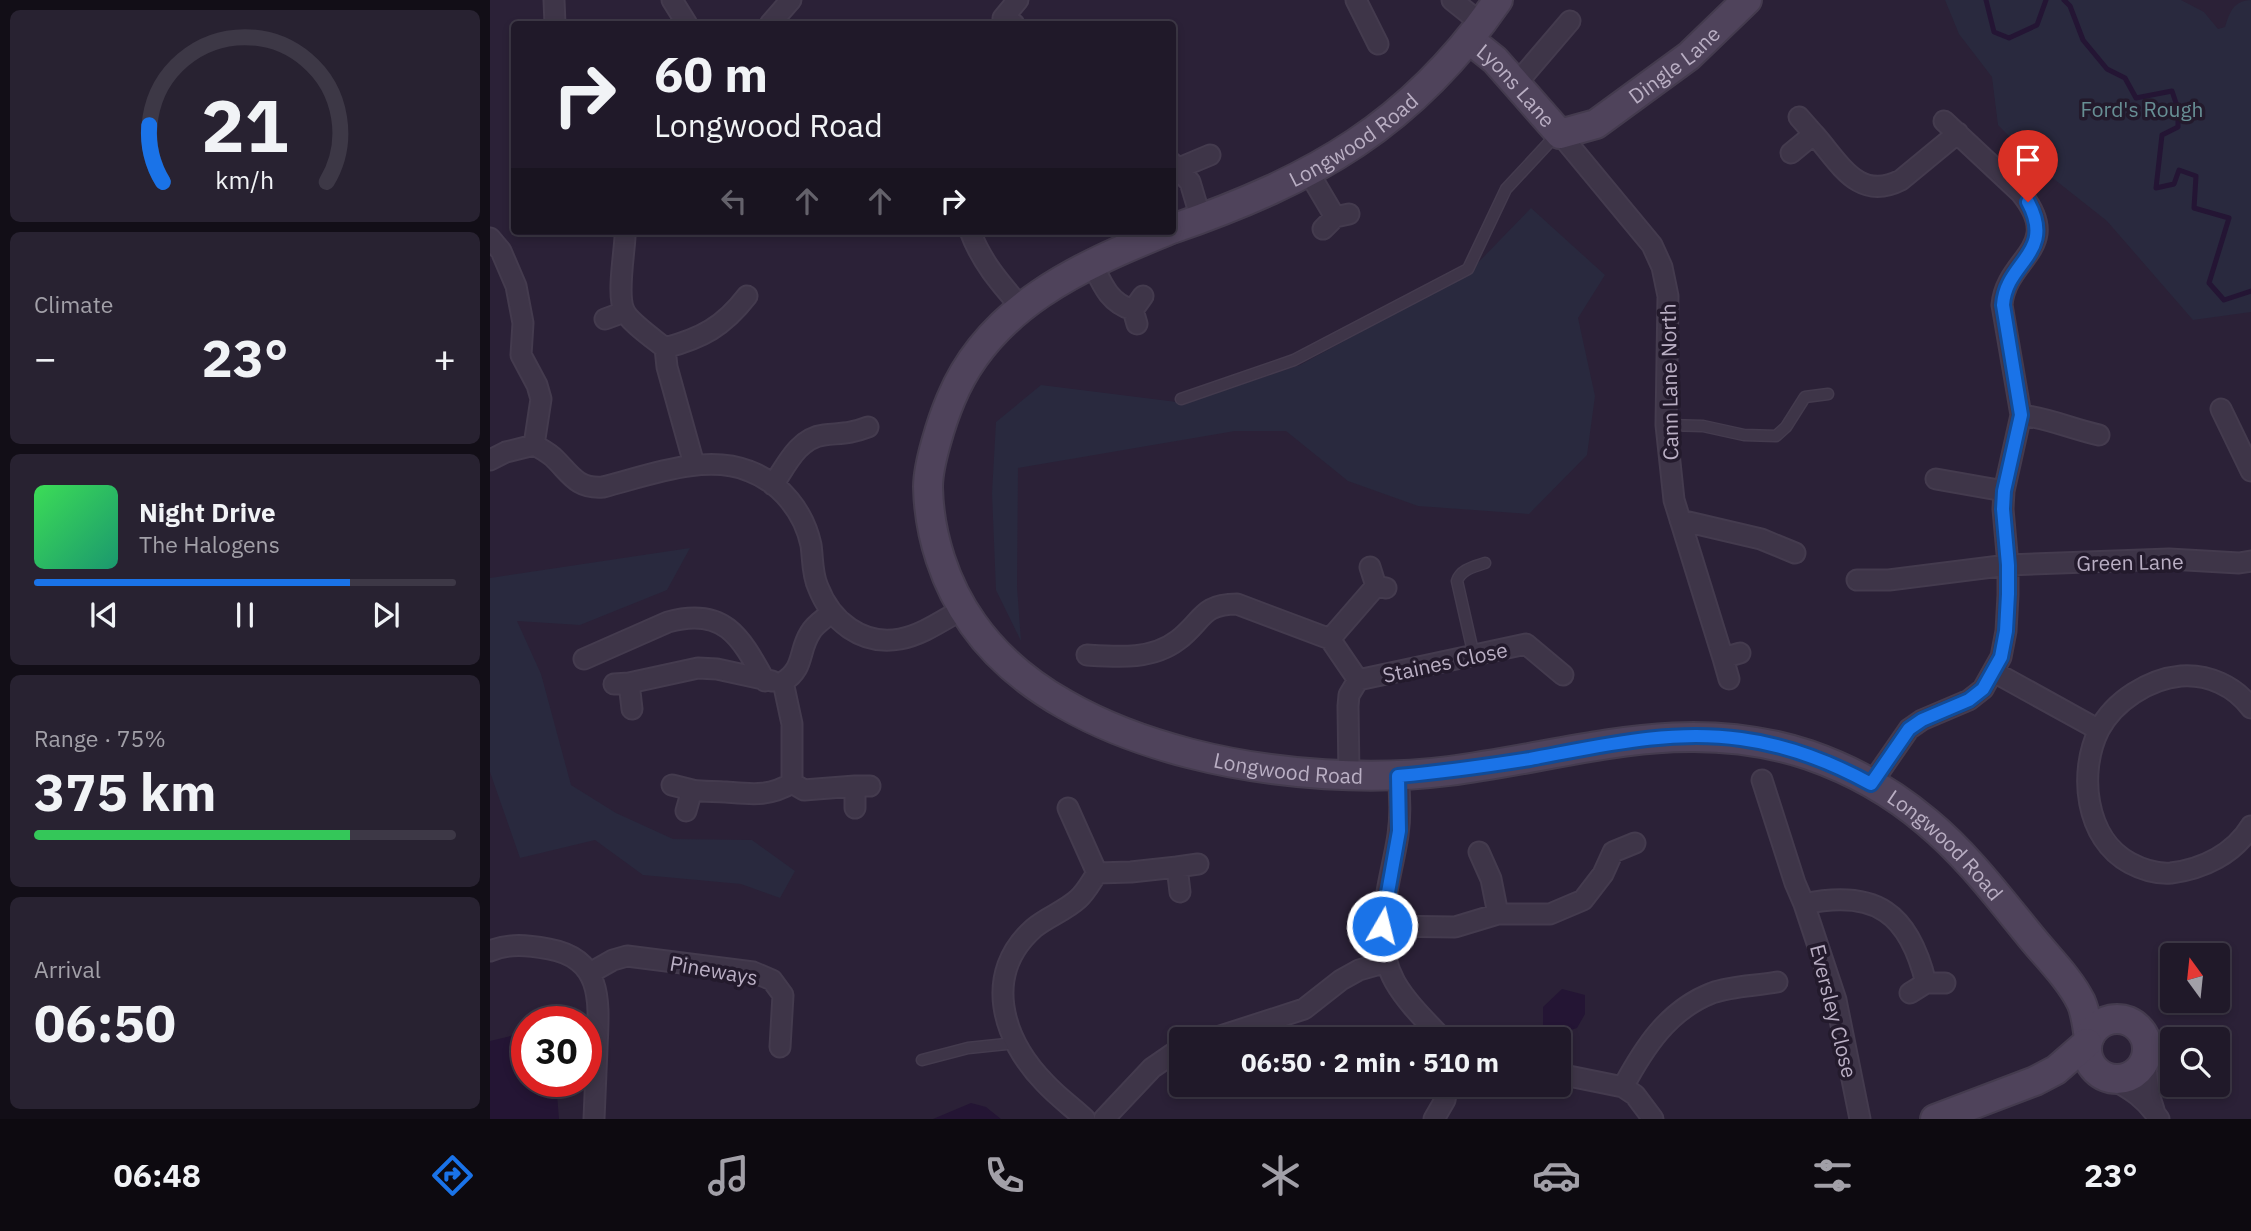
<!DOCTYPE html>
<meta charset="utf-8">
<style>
:root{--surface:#201929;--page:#282231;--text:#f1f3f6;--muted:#a2a0a8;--line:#3d3846;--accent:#1a73e8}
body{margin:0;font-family:"IBM Plex Sans",sans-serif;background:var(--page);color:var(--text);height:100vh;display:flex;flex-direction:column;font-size:26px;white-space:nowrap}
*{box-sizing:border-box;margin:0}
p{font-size:23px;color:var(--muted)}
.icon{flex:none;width:38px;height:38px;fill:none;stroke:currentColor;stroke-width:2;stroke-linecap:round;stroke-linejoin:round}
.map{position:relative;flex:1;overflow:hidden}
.sheet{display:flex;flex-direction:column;gap:10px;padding:10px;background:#120e17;width:490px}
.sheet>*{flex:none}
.hud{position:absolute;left:21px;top:21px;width:665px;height:214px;border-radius:7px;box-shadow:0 4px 10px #0003,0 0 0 2px var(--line);background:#201929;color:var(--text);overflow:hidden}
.needle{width:46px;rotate:345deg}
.buttons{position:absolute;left:1670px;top:943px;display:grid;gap:14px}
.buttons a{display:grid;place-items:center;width:70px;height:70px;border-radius:7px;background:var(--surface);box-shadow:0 4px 10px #0003,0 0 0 2px var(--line);font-size:35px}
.speed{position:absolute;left:21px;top:1006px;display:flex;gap:14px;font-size:35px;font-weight:700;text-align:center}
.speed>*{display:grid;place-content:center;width:91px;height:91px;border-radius:50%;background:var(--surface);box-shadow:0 4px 10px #0003,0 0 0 2px var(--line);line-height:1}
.speed .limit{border:10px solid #d22;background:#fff;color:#111}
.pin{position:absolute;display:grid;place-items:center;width:60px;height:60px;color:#fff;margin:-72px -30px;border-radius:50% 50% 50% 0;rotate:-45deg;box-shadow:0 0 7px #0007}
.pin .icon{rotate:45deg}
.me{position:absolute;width:77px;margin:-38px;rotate:8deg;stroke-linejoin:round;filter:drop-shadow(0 0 5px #0008)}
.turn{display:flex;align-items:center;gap:24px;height:147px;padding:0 28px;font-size:32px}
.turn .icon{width:91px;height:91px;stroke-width:2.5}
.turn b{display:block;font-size:49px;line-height:60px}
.lanes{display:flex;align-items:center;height:66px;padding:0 28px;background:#0003;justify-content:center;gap:35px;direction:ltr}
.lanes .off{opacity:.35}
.big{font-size:52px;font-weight:700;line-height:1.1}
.sheet .widget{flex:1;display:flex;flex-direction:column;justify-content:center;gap:10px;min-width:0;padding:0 24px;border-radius:10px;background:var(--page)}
.sheet .dial{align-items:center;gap:0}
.dial svg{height:182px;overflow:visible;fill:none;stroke:var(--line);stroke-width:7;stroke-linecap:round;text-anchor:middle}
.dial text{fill:var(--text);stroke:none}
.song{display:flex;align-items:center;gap:21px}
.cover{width:84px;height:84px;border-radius:10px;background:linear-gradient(135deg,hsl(130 70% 55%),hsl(160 70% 35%))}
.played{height:7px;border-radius:4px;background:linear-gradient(90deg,var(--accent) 75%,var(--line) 75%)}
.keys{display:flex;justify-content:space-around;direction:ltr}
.heat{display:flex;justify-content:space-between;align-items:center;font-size:38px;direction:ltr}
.charge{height:10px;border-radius:5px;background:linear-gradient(90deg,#34c759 75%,var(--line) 0)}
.trip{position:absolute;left:679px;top:1027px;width:402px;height:70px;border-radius:7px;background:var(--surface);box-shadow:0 4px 10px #0003,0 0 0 2px var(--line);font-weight:700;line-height:70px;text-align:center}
.dock{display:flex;height:112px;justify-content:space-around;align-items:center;background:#0d0a10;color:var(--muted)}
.dock .icon{width:49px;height:49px}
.dock .selected{color:var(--accent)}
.dock b{font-size:32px;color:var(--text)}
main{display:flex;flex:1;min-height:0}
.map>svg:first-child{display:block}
.green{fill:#29293e}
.water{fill:#241534}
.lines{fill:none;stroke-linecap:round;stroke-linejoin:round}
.stream{stroke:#241534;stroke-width:5}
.lane-casing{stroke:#443b4e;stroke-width:13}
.street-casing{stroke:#443b4e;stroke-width:23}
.secondary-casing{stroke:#443b4e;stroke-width:32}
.lane{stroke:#3e3548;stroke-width:10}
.street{stroke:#3e3548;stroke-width:19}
.secondary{stroke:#4f435b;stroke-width:28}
.route-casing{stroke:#114b97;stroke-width:18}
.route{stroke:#1a73e8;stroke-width:12}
.labels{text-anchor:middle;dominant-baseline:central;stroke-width:7;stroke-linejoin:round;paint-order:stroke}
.street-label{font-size:21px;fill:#baafc4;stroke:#231a2c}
.park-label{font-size:21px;fill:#678f94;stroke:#231a2c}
</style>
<main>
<section class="sheet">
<div class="widget dial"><svg viewBox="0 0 100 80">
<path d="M14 69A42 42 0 1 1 86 69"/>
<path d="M14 69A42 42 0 0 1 8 44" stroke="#1a73e8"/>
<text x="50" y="56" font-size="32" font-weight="700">21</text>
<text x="50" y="72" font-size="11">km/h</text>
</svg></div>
<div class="widget"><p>Climate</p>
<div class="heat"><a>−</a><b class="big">23°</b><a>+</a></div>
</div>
<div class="widget">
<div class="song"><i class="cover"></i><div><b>Night Drive</b><p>The Halogens</p></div></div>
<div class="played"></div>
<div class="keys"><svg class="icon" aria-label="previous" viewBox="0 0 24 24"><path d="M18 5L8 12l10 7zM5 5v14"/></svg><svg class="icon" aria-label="pause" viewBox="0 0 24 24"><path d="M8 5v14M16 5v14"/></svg><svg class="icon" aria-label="next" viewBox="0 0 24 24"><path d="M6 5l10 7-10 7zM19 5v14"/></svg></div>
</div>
<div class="widget"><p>Range · 75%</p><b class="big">375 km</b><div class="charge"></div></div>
<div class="widget"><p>Arrival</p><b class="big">06:50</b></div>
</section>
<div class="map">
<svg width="1761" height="1119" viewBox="0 0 1761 1119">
<rect width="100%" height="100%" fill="#2b2137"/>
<!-- green -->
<path class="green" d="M1455,0H1691L1714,12L1728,29L1735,27C1740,12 1743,1 1761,0V312L1703,320L1617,221L1555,172L1508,125L1502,77L1469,34Z
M1041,208L1115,275L1088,318L1105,396L1097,455L1039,514L928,506L858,481L796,431H745L528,468L527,587L531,641L506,590L502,493L506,422L551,385L695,403L810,365L977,274Z
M200,548L177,590L90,625L27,621L51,674L81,785L126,813L183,839L262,840L305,871L290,898L251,884L153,875L105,840L30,858L0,772V578Z"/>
<!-- water -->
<path class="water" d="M1072,989L1095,995V1014L1087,1028L1071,1033L1053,1028V1007Z
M37,1032V1082H66L69,1119H0V1041Z
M481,1103L496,1107L511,1119H443Z"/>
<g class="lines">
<!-- stream -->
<path class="stream" d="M1496,0L1504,32L1519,38L1547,25L1556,0
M1574,0L1580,6L1593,40L1617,69L1635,78L1646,98L1682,91L1688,109V127L1672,135L1666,188L1684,184L1689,170L1706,176L1704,208L1739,218L1719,283L1734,300L1761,291"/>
<!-- lane casing -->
<g class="lane-casing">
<path id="lane" d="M691,399L804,360L978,269L1016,189L1068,133
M1176,425L1213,426L1254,435L1286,436L1296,427L1315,397L1338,394
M984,656L967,581C971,569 984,567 995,563
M432,1060L478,1048L526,1043"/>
</g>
<!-- street casing -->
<g class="street-casing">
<path id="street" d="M64,0L65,24
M182,0L197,24
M866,0L888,44
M962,0L992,24
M280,24L301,0
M524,24L513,18L528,0
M1027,83L1080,21
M1070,134L1162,245L1172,267L1178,296L1176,425L1184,500L1233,658
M1324,134C1350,163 1368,202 1411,180L1468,133
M1301,153L1324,134L1309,117
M682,163L700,182L711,219
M689,168L720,155
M819,173L845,217
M833,229L845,217L859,214
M480,231C491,261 509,282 530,306
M135,237C134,256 127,295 134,310C138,321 164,339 175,348L177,367L204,464
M0,238L11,251L26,286L33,323L31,355L47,385L51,399L44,445C50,448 57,452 63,457C80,473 86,489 113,487C157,476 215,453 259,471C291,483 314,512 321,545C323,559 322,574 328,587C341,621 372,646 410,639C432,635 453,620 473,609
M602,263C612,284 619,303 643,310
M115,319L134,312
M647,324L643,310L653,296
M175,348C212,338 233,327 257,296
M1731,409L1761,471
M1531,415C1558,418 1582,429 1609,435
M0,460L16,452L44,445
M1446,479L1514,491
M283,485C296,466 308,438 334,435C351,433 360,434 378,427
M1190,520L1271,539L1305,553
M880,567L886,586L896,588
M1367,580H1399L1518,565L1679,559L1749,563L1761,561
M840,639L886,586
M597,655C628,657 662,660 688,640C713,621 711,604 747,604L840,639L868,680
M94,659L178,622C235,606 251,638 275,681
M1504,672L1609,730
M1239,679L1233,658L1250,653
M139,683L208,668L227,669L282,681
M124,684L139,683L142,709
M1761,708C1745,686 1718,674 1691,676C1659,679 1624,701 1609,730C1588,772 1595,839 1640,863C1653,870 1666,874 1681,873C1713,869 1744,854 1761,826
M859,776L858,706L859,695L868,680L1036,644L1073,675
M908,776C910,795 911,815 908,835C901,883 879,935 905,982C917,1003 937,1022 954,1040
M1272,780L1305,883L1314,904
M302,783V724L293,682C315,668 308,652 320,633C324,625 334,619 341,613
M1381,784L1419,729L1432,720L1479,700L1493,689L1511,657L1516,631L1518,595V565L1513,509L1514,491L1531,415L1512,305C1516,257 1576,248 1530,192L1454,121
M182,785L202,790L196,811
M202,790C213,792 224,791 236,792C261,794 279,797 302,783L314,790L365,786
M365,808V786H380
M578,808L607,873
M989,852L1001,879L1008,914
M690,892L687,867L708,864
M892,926L965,927L1008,914H1060L1093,900L1113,874L1123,852L1145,843
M0,951C20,943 37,945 59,949C114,959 109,1003 107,1048C106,1072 105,1095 104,1119
M100,973L123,960L137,956L263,972L282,980L293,995L290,1047
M1420,993L1436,983H1455
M718,1040L814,1009L851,980L869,970L897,962
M1655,1060L1659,1094L1664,1110
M1069,1074L1133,1087L1145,1095L1163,1119
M1619,1078C1640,1088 1656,1099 1669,1119
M1133,1087C1154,1048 1178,1010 1222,993C1242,986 1265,986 1287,982
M595,1119C582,1107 567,1096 555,1083C512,1039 492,974 544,928C557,917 575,911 588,899C596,892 601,882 607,873L641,872L687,867
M614,1119L662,1068L691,1048
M944,1119L955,1100L958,1085
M1370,1119L1346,1000L1314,904C1386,889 1419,913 1436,983"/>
</g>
<!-- secondary casing -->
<g class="secondary-casing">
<g id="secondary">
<path id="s1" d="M980,40L1005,60L1070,134L1106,124L1199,56L1257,0"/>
<path id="s2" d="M682,229C823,180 922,125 1008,0"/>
<path id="s3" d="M677,231C590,266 499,307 461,399C452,420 438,464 438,487C439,535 455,585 483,624C574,754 811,790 959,771C1085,755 1193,713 1319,755C1362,770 1403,793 1437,822C1477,855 1509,898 1541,937C1558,958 1579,978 1591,1002C1596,1013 1597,1026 1599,1038"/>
<circle cx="1627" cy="1049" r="30"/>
<path d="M1445,1119L1545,1081L1566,1070L1597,1043"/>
</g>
</g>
<!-- lane -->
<use href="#lane" class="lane"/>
<!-- street -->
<use href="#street" class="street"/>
<!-- secondary -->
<use href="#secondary" class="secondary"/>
</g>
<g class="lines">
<!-- route casing -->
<g class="route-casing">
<path id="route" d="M892,926L909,831L908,776C952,772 996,766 1040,759C1110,746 1179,729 1251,739C1297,745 1341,762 1381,784L1419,729L1432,720L1479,700L1493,689L1511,657L1516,631L1518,594V565L1513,509L1514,491L1531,415L1513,305C1516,261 1566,254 1538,202"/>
</g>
<!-- route -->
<use href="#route" class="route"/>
</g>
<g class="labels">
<!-- street labels -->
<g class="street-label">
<text stroke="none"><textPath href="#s1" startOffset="266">Dingle Lane</textPath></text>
<text stroke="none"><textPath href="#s1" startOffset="65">Lyons Lane</textPath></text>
<text stroke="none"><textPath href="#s2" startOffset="203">Longwood Road</textPath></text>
<text transform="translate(1179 382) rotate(-91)">Cann Lane North</text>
<text transform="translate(1640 562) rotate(-1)">Green Lane</text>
<text transform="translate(955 662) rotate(-12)">Staines Close</text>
<text stroke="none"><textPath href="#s3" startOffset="877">Longwood Road</textPath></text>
<text stroke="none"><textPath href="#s3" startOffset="1568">Longwood Road</textPath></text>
<text transform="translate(224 970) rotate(10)">Pineways</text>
<text transform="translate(1344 1011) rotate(76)">Eversley Close</text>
</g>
<!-- park labels -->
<g class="park-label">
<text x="1652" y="109">Ford's Rough</text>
</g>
</g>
</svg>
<div class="buttons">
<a><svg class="needle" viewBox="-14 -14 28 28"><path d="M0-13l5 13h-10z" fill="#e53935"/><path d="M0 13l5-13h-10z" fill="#a2a0a8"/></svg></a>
<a><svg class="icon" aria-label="search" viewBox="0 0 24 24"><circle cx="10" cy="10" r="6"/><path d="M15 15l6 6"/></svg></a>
</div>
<div class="speed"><div class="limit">30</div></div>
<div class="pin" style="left:1538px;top:202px;background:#d93025"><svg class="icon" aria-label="arrive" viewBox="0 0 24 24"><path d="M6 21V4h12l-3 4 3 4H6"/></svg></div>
<svg class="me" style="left:892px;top:926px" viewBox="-20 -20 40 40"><circle r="17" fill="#1a73e8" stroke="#fff" stroke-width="3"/><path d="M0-11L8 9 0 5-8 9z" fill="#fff"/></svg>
<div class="trip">06:50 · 2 min · 510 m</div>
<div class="hud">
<div class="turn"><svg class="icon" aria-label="right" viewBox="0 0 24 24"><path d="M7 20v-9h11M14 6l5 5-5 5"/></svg><div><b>60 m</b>Longwood Road</div></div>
<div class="lanes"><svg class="icon off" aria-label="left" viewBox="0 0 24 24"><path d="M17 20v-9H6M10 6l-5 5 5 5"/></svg><svg class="icon off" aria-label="ahead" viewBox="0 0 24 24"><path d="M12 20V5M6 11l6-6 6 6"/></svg><svg class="icon off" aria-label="ahead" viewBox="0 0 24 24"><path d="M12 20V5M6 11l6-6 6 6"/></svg><svg class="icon" aria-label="right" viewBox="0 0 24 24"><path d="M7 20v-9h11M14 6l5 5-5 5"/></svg></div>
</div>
</div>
</main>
<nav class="dock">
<b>06:48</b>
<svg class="icon selected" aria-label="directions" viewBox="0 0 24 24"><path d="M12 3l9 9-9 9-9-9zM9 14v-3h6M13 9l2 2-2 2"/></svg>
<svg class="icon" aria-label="music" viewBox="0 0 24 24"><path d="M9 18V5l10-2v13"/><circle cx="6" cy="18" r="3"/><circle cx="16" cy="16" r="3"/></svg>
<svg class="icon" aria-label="phone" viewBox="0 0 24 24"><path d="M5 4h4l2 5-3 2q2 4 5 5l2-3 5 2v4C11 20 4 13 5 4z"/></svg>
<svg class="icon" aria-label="climate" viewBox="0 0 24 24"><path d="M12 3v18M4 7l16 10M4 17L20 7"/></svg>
<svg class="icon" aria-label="car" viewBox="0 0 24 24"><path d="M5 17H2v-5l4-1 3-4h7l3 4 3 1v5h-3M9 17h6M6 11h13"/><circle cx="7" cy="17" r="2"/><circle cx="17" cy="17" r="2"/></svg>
<svg class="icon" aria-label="filters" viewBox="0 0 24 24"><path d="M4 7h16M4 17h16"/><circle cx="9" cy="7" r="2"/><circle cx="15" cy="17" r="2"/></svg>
<b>23°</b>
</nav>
